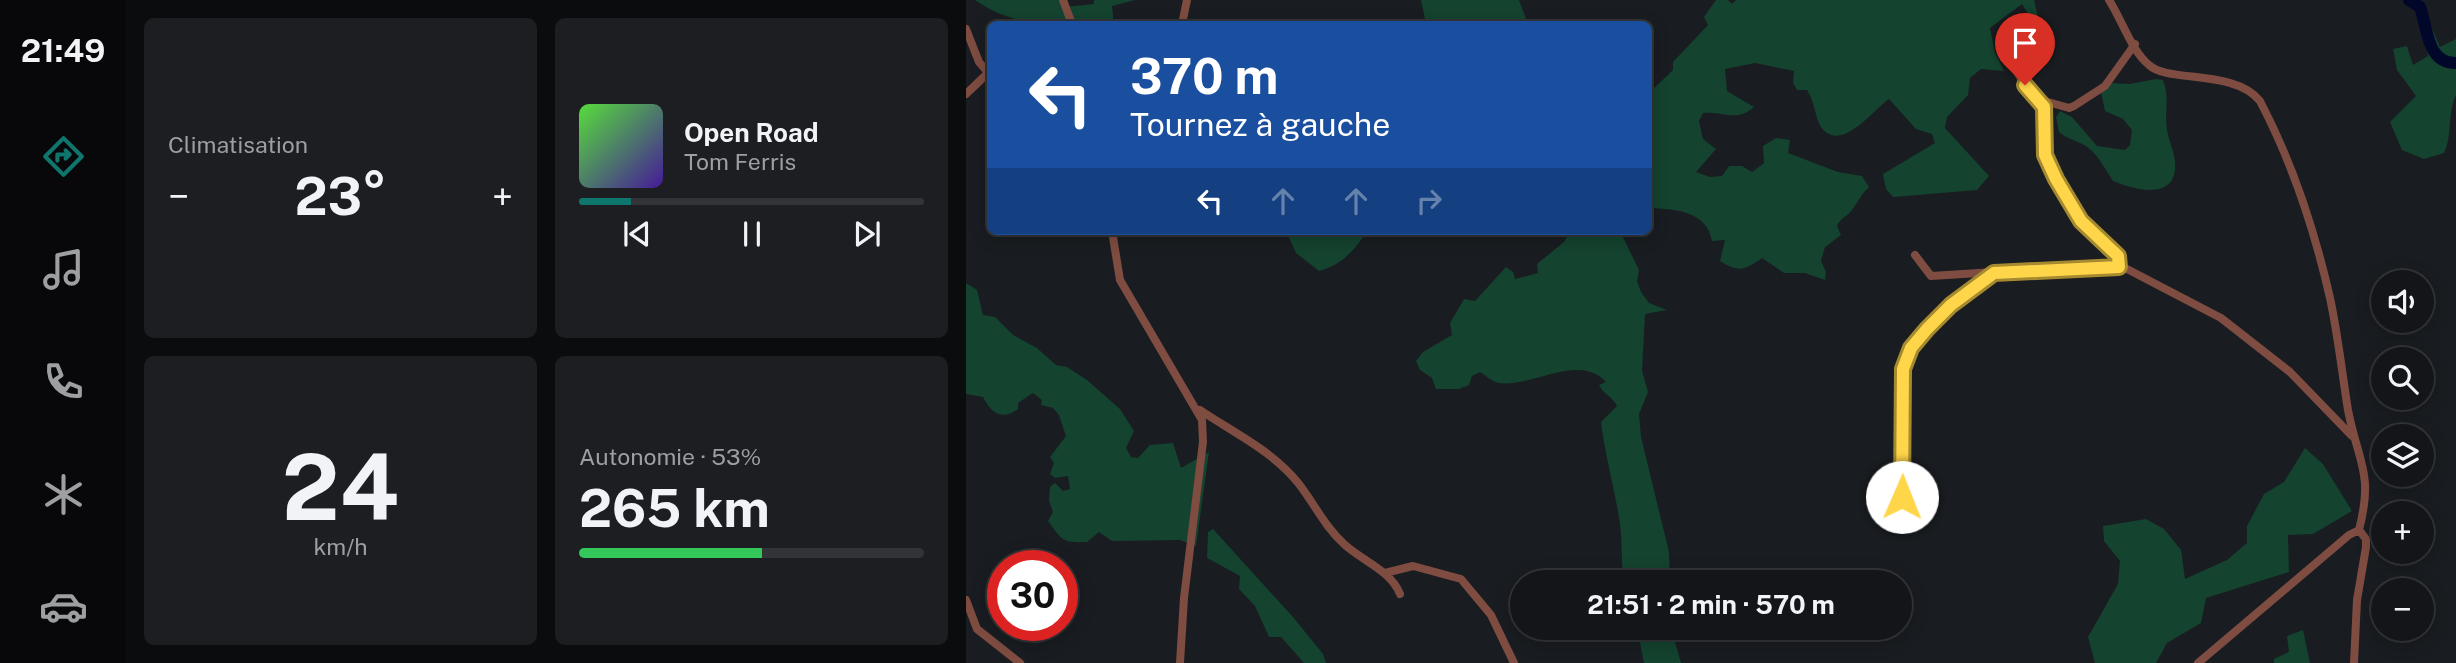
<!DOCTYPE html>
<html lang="fr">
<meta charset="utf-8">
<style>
:root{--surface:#131518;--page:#1c1e21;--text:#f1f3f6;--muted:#9d9fa2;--line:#323437;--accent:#0f766e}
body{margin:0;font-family:"Public Sans",sans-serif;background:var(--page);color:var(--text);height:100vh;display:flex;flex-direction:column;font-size:26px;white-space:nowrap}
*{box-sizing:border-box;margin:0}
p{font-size:23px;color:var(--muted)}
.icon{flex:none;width:38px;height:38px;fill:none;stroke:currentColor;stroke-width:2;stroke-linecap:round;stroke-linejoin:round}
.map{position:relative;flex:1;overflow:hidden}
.sheet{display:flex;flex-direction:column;gap:18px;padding:18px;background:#0a0c0d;width:840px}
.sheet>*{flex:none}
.hud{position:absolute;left:21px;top:21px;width:665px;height:214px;border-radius:10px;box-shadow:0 4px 18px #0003,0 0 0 2px var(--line);background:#1a4fa0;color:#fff;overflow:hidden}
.tools{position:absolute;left:1405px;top:270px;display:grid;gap:14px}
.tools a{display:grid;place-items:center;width:63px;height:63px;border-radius:50%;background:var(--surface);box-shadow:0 4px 18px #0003,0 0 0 2px var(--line);font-size:35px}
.speed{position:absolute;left:21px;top:550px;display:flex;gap:14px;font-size:35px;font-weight:700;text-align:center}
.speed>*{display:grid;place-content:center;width:91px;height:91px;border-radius:50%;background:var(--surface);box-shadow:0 4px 18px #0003,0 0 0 2px var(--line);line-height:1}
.speed .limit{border:10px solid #d22;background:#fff;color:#111}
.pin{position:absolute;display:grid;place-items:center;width:60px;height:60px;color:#fff;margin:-72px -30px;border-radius:50% 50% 50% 0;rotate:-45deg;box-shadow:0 0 7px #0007}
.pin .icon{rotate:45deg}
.me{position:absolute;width:77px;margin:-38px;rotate:1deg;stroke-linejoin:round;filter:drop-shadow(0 0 5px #0008)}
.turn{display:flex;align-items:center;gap:24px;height:147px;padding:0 28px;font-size:32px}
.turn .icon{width:91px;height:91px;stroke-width:2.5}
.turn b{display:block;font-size:49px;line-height:60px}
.lanes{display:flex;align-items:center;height:66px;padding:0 28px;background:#0003;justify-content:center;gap:35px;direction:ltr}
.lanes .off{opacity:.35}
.big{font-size:52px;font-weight:700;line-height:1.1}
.sheet .widget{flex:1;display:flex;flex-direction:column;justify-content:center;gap:10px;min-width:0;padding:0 24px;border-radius:10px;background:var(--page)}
.sheet .dial{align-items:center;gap:0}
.dial b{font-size:91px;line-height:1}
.song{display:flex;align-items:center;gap:21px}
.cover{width:84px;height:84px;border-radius:10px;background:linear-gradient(135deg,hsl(110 70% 55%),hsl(260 70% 35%))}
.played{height:7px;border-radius:4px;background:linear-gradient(90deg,var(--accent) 15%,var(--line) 15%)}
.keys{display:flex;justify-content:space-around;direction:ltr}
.heat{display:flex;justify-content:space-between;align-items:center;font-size:38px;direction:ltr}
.charge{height:10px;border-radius:5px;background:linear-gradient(90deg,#34c759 53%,var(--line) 0)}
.sheet .tiles{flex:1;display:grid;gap:18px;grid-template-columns:repeat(2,1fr)}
.trip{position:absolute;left:544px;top:570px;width:402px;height:70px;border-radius:35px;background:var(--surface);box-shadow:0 4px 18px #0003,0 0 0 2px var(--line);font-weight:700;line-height:70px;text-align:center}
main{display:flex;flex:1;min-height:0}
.tabs{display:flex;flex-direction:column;width:126px;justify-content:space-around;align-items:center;background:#08080a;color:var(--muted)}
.tabs .icon{width:49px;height:49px}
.tabs .active{color:var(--accent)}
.tabs b{font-size:32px;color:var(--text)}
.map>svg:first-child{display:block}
.green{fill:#14432f}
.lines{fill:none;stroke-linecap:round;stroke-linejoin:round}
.river{stroke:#00072a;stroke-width:12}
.minor{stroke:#7e4c41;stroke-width:8}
.route-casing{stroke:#a68a30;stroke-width:18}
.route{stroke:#ffd54a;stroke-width:12}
</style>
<main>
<nav class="tabs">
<b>21:49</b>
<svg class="icon active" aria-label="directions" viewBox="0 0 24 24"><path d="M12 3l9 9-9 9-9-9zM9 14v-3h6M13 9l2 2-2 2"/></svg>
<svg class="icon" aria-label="music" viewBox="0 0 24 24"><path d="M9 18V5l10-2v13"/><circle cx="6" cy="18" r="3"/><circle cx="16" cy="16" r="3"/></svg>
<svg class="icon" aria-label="phone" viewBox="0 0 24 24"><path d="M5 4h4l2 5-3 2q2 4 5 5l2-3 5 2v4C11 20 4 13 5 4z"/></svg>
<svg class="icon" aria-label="climate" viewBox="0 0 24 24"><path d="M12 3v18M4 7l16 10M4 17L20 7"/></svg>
<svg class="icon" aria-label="car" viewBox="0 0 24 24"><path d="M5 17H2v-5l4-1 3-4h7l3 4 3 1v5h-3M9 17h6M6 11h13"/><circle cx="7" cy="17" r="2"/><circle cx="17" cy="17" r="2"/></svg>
</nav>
<section class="sheet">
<div class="tiles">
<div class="widget"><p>Climatisation</p>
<div class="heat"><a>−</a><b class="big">23°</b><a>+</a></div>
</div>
<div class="widget">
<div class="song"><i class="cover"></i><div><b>Open Road</b><p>Tom Ferris</p></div></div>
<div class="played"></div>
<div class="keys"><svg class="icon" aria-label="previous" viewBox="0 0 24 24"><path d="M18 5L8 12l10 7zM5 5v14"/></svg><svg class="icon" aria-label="pause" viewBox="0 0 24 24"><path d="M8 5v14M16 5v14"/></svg><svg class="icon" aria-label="next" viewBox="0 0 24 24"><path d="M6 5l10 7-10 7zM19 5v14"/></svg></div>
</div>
<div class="widget dial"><b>24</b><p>km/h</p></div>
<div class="widget"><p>Autonomie · 53%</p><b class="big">265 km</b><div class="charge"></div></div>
</div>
</section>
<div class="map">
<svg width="1490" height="663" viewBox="0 0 1490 663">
<rect width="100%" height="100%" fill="#191c20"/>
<!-- green -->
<path class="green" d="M9,0H95L99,7L128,4V0H169L146,6L148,24C96,24 53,31 9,0Z
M455,0H553L562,24H457L459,19Z
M750,0H762L766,4L770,0H1068L1077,39L1056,4L1024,28L1029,53L1038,71L1015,69L1004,78L1002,95L981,117L979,128L1023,176L1011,190L927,197L920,189L917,174L969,143L966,134L950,129L923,99C907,110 875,154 855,127C849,118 849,102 841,90H831L827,83L828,71L789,63L759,69L761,91L788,107C770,123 758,111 737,113L733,121L737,139L750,149L730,172L744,177L756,176L763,166H776L786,172L798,163L797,146L810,138L824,140L822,153L872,172L896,176L903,187C895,194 893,201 886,210C881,217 875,217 871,226L875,235L859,247L855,261L860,272L859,280L839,273H818L796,258C779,270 773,273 754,261L759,240L746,241C741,210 706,209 683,208V93L707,70V62L742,25L738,17Z
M1456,26H1465L1474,47L1490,39V95C1481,113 1487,134 1478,153L1458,159L1436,150L1424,122L1450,96L1431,70L1427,49L1441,46L1447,65L1462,56Z
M1190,79L1197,80C1204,97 1198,112 1201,130C1203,141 1208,151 1209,162C1212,202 1169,190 1147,181C1139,169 1131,152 1118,145C1109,140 1101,139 1093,132L1090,117L1094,111L1106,117L1131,146L1159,150L1164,145L1166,130L1157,119L1139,111L1135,92L1143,83L1164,84Z
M320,231H401C389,250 376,265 353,271L330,253Z
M599,231H654L673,270L671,281L675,292L683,303L701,310L679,314L676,371L682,392L673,414L675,437L703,552L704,583H659C654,563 657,544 654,524C649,489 639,457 635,422L651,406C646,396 637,394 633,385L640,382C613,352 565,388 533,383C526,382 519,375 514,372L506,376L503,385L493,389H470L466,378L454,370L450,361L457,352L486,335L484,323L498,299L509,301L540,267L547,272L549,279L572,273L571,264L598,242L601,237Z
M0,283L11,290L17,315L29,317L47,335L71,348L90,365L101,367L121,380L154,409L168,431L160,448L165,457L172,458L184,445L207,443L215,468L243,452L230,546L214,540L146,541L133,532L121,542C96,543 96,540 82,521L87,512L83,501L84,487L89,483L97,491L104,489L102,476L89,478L84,474L88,463L84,457L100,436L93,415L87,408L75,405L76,400L67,393L52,403V409C36,421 25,413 17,397L0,394Z
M1339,448L1357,464L1386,511L1347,534L1322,535L1323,572L1240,598L1235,623L1201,643L1190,663H1129L1122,637L1152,584L1154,561L1138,541L1137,526L1180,519L1198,529L1215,550L1219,579L1261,560L1281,543V526L1298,494L1318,482Z
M247,529L327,617L357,654L360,663H338L315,637H303L289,606L273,589L274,576L241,558L242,532Z
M671,628H705L715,663H678Z
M1337,630L1344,663H1308V659L1323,652L1321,636Z"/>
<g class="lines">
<!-- river -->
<path class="river" d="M1443,0L1454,7C1462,30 1461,63 1490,63"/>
<!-- minor -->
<path class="minor" d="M97,0L106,24
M1143,0C1156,20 1165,50 1183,65C1202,83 1268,69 1294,101C1326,162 1349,232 1364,298C1372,335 1376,373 1382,410C1392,463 1408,472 1393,530L1383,535L1232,663
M216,24L221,0
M0,29L13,62L24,75
M1046,49C1045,69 1059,88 1075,100
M0,94L22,73
M146,231L154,280L236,420L237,442L218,598L214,663
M949,255L965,276L1139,265L1161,269L1255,318L1324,372L1386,436
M1153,266L1152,256L1115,221L1090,179L1079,155L1078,107L1075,100L1103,108L1108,106L1139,86L1169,44
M234,410C268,433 307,451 333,484C349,505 359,527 379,545C397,561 425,571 434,594
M914,505L936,497C936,462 927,388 940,358C953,325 999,292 1028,273
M419,573L447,566L495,579L525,615L548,663
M0,600L11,629L54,663
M1388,663L1391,600L1400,547V539L1393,530"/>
</g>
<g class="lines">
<!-- route casing -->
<g class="route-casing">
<path id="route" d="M936,497L937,369L945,348L961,329L985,305L1028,273L1153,267L1152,256L1115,221L1090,179L1079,155L1078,107L1059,85"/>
</g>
<!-- route -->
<use href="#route" class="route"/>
</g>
</svg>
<div class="tools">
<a><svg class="icon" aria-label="sound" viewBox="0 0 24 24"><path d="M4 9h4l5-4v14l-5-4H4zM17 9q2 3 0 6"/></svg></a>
<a><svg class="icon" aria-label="search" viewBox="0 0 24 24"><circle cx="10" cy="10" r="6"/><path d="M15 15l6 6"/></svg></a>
<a><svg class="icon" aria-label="layers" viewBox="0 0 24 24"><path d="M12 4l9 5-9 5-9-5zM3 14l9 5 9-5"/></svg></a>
<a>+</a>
<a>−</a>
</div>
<div class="speed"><div class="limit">30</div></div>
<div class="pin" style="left:1059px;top:85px;background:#d93025"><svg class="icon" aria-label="arrive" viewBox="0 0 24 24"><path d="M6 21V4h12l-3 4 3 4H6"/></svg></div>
<svg class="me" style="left:936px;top:497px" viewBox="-20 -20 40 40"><circle r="19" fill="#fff"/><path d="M0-13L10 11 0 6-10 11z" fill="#ffd54a"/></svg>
<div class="trip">21:51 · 2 min · 570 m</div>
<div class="hud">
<div class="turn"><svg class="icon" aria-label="left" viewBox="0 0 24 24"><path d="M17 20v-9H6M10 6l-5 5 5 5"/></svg><div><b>370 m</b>Tournez à gauche</div></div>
<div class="lanes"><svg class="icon" aria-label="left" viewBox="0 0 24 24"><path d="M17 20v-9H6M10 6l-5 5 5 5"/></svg><svg class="icon off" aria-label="ahead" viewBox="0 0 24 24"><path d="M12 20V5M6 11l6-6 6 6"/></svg><svg class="icon off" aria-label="ahead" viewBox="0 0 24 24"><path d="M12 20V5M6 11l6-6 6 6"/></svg><svg class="icon off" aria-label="right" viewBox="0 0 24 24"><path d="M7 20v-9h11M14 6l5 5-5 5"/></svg></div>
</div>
</div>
</main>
